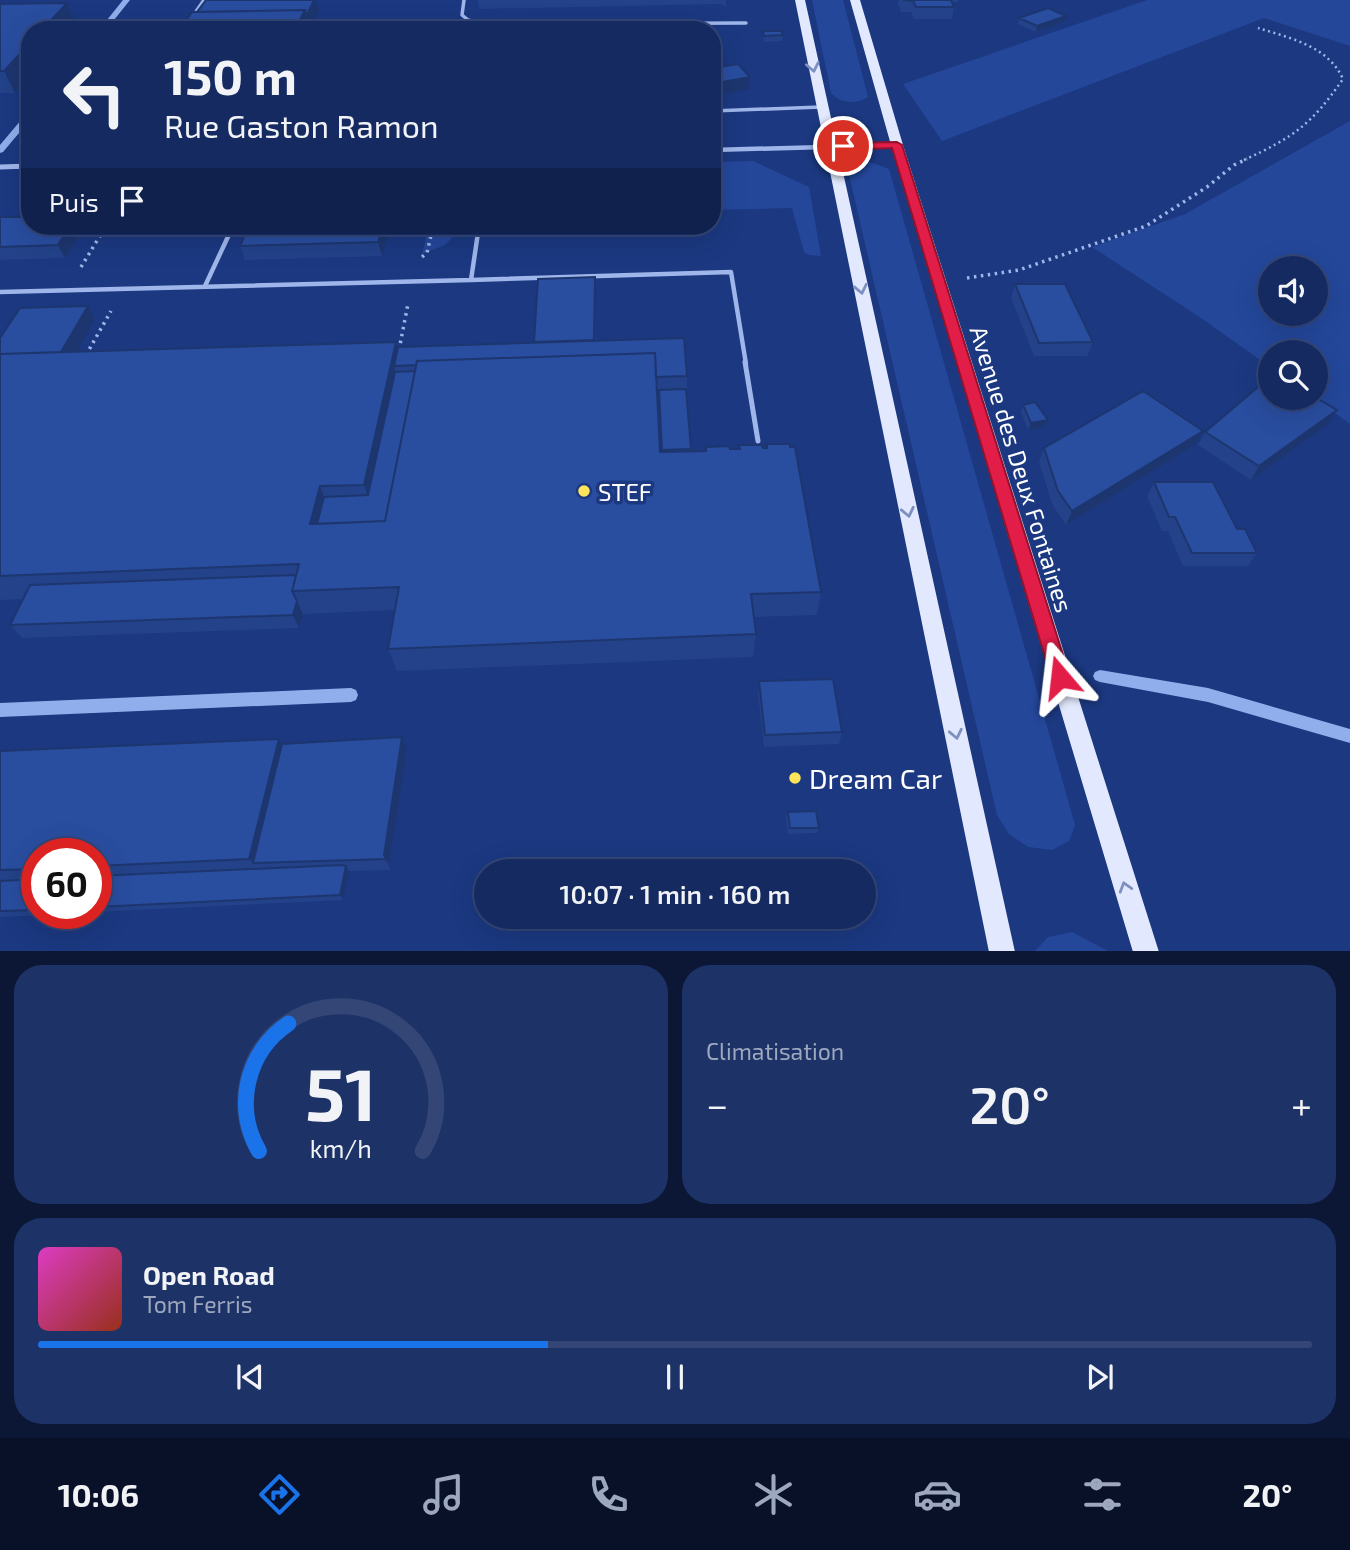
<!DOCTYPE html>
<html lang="fr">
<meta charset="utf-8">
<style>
:root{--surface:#142a61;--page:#1d3267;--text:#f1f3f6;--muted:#9da7bd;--line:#334676;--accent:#1a73e8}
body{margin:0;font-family:"Exo 2",sans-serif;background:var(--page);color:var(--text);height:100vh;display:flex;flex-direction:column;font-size:26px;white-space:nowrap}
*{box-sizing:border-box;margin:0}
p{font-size:23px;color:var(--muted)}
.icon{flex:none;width:38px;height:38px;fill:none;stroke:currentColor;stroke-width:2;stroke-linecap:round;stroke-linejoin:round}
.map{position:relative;height:951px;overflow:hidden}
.drawer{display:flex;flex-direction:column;gap:14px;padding:14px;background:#0b1735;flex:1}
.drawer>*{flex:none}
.top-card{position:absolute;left:21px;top:21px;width:700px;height:214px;border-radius:28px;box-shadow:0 7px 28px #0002,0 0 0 2px var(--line);background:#142a61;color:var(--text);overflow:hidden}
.controls{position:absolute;left:1258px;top:256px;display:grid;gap:14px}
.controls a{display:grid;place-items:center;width:70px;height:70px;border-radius:50%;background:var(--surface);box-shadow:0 7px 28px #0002,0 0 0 2px var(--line);font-size:35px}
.speed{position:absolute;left:21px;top:838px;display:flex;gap:14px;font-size:35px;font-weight:700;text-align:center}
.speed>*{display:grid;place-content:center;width:91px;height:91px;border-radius:50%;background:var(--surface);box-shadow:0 7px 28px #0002,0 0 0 2px var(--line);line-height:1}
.speed .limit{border:10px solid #d22;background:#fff;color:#111}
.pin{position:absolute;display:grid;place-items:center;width:60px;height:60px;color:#fff;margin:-30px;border:4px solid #fff;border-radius:50%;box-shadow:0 2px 7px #0007}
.me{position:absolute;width:77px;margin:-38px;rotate:343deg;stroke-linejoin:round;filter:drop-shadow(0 0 5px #0008)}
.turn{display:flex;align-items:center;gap:24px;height:147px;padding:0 28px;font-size:32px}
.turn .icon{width:91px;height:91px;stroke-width:2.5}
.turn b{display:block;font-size:49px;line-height:60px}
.then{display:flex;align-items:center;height:66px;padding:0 28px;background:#0003;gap:14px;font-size:26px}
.big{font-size:52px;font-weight:600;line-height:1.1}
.drawer .widget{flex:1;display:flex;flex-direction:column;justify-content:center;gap:10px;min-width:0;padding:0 24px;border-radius:28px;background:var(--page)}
.drawer .dial{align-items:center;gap:0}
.dial svg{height:182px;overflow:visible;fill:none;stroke:var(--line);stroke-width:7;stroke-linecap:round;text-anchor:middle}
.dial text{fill:var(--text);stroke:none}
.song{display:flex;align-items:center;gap:21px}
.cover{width:84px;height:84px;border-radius:10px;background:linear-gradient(135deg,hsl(310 70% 55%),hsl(10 70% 35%))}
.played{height:7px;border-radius:4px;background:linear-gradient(90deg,var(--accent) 40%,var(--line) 40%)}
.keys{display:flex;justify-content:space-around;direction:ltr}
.heat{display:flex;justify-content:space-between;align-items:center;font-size:38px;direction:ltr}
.drawer .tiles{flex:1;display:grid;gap:14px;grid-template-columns:1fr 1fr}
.widget:last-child{grid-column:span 2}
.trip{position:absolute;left:474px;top:859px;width:402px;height:70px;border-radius:35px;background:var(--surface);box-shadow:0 7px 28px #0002,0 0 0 2px var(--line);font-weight:600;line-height:70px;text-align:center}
.dock{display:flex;height:112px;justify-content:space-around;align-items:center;background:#081127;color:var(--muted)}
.dock .icon{width:49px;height:49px}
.dock .active{color:var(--accent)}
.dock b{font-size:32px;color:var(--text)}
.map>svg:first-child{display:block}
.green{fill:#24479a;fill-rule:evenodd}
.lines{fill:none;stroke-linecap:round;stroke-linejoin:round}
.stream{fill:#91aeec;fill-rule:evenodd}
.path-far1{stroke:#9fb6ea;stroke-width:2.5;stroke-dasharray:2 3.5;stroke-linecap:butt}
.path{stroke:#9fb6ea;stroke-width:3.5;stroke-dasharray:2.5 4.5;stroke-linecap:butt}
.service-far2{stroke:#9fb6ea;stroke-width:3.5}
.service-far1{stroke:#9fb6ea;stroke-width:4.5}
.service{stroke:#9fb6ea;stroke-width:5}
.minor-far1{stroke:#9fb6ea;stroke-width:4.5}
.minor{stroke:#9fb6ea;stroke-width:5}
.primary{fill:#e2e9fe;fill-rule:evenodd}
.wall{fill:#234289;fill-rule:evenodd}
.shaded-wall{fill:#1d366f}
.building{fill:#294d9f;stroke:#1d366f;stroke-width:2}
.oneway{stroke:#7e90c0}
.route{fill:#e11d48;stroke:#92132f;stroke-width:2}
.poi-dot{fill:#fce55b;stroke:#1b3881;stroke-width:2.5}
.labels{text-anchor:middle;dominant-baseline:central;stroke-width:7;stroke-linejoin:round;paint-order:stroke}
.street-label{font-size:24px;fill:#fff;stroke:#1b3881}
.poi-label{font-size:24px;fill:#fff;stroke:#1b3881;text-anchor:start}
.near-poi-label{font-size:28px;fill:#fff;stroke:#1b3881;text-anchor:start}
</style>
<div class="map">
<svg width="1350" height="952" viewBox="0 0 1350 952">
<rect width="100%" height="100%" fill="#1b3881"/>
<!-- green -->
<path class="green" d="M812,0H843L867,93L868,97C856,105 840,103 831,93Z
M1147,0H1350V46L1264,18L942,141L903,84Z
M1350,121V424L1313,397H1316V352H1270V367L1201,318L1092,247L1185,214ZM1270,268H1316V313H1270Z
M753,161L809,187L821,256L809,255L804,252L792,208L712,210V162Z
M870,162L889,169L1075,825L1069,841L1052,850L1028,847L1009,834L997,815L848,170L851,166Z
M389,226H464L445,245L422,254L428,230L388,232Z
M1072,932L1108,951H1035L1048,937Z"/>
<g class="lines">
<!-- stream -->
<path class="stream" d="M123,0H130L106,30H99Z
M27,113H30V120L3,152L0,153V145Z
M1100,670L1208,688L1350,729V743L1208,702L1100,682L1095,680L1093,676L1095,672Z
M351,688L356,690L358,695L356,700L351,702L0,717V703Z"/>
<!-- path-far1 -->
<path class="path-far1" d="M1244,160C1294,137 1311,125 1343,79C1328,46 1290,38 1258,28"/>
<!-- path -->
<path class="path" d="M422,257L427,253L433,226
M81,267L106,226
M967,278L1019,270L1146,226L1207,187L1234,165L1247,159
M399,350L408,304
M86,355L111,311"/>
<!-- service-far2 -->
<path class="service-far2" d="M464,0L462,15L468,20L484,24L746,23
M193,16L204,0
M712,111L821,107"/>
<!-- service-far1 -->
<path class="service-far1" d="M479,226L471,280L731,272L746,364
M205,286L233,226
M0,292L471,280"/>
<!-- service -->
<path class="service" d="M745,362L758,441"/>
<!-- minor-far1 -->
<path class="minor-far1" d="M712,150L897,145"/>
<!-- minor -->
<path class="minor" d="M0,167L30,166"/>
<!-- primary -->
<path class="primary" d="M795,0H805L1015,952H989Z
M850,0H860L903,145L1159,952H1133L891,145Z"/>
</g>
<!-- wall -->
<path class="wall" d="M478,0H726V7L721,4L479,9Z
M899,0H958V2H952L954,7L952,19H914L911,12H901L898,4Z
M0,4L76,23L70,30H30V76L15,93H0Z
M1019,18L1064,22L1036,32L1018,24Z
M763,31L783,35L782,41L764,42Z
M0,217L30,226H82L84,229L65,258L0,260Z
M249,226H390L382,256L245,260L240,246Z
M1015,284L1093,342L1087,356H1034L1011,298Z
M596,291V340L687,376V395L691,451L767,448V444L821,592L817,615L753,617L756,634L753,657L397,671L388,649L395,610L303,614L299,628L22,638L10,625L23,599L0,600V338L95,319L77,351L396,342L398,347L534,342ZM657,396H659L662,452H660Z
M1023,405L1048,420L1045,427L1028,430L1021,412Z
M1328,424L1251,480L1198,445L1205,432Z
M1203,431L1196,444L1066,525L1052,504L1039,462L1044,448Z
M1154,482L1237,529L1257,553L1248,566H1183L1168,531H1162L1147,496Z
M759,681L842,732L839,744L764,747L758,694Z
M282,744L407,750L389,866L391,870L349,871L343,900L96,912V854H37V914H69L0,917V751Z
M788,812L819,828L817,833L788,834L786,818Z"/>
<!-- shaded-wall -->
<path class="shaded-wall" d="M314,0H316L319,9L308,30H295L305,10Z
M67,3L76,23L70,30H42Z
M1066,16L1064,22L1036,32L1037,26Z
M30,43V76L15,93L4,71Z
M750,77V89L712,96V84Z
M70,226H82L84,229L65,258L58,245Z
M383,226H390L382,256L378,242Z
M595,277L596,291L595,359L594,345Z
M88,306L95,319L64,375L56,362Z
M396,342L403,366H394L399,385L372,509L364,485Z
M1337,410L1328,424L1251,480L1259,466Z
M1048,420L1045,427L1028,430L1031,423Z
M1203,431L1196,444L1066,525L1072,511Z
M320,486L329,510L323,534L310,524Z
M297,601L303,614L299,628L293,615Z
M402,737L407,750L389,866L384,855Z
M279,739L289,756L253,863L249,859Z
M346,866L349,872L343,900L340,895Z"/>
<!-- building -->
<path class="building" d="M206,0H314L307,15L305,10L197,12Z
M903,0H951L954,7H916L913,1Z
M67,3L42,30H30V43L4,71H0V4Z
M1048,8L1066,16L1037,26L1019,18Z
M305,10L295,30H180L192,12Z
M763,31H781L783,35L764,36Z
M738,64L750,77L712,84V68Z
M0,217H30V226H70L58,245L0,247Z
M249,226H383L378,242L240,246Z
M595,277L594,340L534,342L538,279Z
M1015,284H1065L1093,342L1039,343Z
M88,306L61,352L0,354V338L20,308Z
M684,338L687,376L656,377L655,353L417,361L416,365L394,366L398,347Z
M396,342L364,485L320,486L310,524L385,521L417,361L655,353L660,452L706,451V447L729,446L730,449H740L739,445H762L763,448H767V444H790V447H795L821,592L751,594L756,634L388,649L399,587L292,591L299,564L0,576V354Z
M415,371L385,521L317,524L324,497L368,495L395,372Z
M1270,377V397H1315L1337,410L1259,466L1205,432Z
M686,389L691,449L662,450L659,390Z
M1143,391L1203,431L1072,511L1058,491L1044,448Z
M1035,402L1048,420L1031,423L1023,405Z
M1154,482H1213L1237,529H1245L1257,553H1192L1175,517H1169Z
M296,575L292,591L297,601L293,615L10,625L30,585Z
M833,679L842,732L765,735L759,681Z
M402,737L384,855L386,859L253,863L282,744Z
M279,739L249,859L96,866V854H37V869L0,870V751Z
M816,811L819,828H790L788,812Z
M342,865L346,866L340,895L96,907V876Z
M37,879V910L0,911V881Z"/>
<!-- one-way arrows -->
<defs><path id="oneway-chevron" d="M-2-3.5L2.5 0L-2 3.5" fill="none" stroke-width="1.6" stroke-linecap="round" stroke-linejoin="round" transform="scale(1.75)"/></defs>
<g class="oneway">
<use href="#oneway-chevron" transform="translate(813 67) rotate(79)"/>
<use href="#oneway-chevron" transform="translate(861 289) rotate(78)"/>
<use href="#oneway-chevron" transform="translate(908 512) rotate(78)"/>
<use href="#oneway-chevron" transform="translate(956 734) rotate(78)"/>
<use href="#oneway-chevron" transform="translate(1125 887) rotate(-107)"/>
</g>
<!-- route -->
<path class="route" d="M897,142L902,145L1070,677L1067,683L1060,686L1054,683L1051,677L892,148L843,150L838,146L843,143Z"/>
<!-- markers -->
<g class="poi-dot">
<circle cx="584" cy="491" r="7"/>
<circle cx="795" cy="778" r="7"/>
</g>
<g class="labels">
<!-- street labels -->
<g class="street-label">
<text transform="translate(1022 469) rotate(73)">Avenue des Deux Fontaines</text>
</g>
<!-- poi labels -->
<g class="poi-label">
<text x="598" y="491">STEF</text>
</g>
<!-- near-poi labels -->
<g class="near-poi-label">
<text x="809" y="778">Dream Car</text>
</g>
</g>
</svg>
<div class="controls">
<a><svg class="icon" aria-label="sound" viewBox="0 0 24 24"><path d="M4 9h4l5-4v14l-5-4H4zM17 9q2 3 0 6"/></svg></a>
<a><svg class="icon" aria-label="search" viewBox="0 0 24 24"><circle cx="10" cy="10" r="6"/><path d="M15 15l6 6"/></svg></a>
</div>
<div class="speed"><div class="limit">60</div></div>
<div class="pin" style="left:843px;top:146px;background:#d93025"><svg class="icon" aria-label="arrive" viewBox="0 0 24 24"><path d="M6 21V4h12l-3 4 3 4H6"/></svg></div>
<svg class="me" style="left:1060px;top:677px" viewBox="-20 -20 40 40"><path d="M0-17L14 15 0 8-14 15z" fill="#e11d48" stroke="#fff" stroke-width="4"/></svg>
<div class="trip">10:07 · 1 min · 160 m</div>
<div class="top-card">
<div class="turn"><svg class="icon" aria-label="left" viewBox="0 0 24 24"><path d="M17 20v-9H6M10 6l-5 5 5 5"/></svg><div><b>150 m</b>Rue Gaston Ramon</div></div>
<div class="then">Puis<svg class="icon" aria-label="arrive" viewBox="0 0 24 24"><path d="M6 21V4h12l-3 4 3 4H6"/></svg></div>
</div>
</div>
<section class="drawer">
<div class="tiles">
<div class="widget dial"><svg viewBox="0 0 100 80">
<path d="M14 69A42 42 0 1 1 86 69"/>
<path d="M14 69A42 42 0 0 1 27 13" stroke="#1a73e8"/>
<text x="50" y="56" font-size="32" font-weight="700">51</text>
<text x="50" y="72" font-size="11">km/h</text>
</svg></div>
<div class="widget"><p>Climatisation</p>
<div class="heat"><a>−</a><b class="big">20°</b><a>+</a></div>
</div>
<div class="widget">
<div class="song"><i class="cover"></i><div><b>Open Road</b><p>Tom Ferris</p></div></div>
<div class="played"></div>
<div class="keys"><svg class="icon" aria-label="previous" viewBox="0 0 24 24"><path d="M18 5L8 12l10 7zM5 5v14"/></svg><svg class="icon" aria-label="pause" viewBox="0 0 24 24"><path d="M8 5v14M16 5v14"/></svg><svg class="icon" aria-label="next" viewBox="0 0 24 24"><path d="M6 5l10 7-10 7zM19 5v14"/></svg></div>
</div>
</div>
</section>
<nav class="dock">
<b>10:06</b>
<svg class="icon active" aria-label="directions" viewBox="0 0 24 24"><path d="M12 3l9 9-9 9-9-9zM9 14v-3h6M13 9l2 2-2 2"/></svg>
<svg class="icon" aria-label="music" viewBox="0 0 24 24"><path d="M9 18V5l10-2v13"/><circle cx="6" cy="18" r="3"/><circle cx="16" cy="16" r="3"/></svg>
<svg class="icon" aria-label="phone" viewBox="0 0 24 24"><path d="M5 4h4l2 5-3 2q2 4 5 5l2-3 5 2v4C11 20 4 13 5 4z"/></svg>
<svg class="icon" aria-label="climate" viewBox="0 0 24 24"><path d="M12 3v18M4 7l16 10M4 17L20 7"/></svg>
<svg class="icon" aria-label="car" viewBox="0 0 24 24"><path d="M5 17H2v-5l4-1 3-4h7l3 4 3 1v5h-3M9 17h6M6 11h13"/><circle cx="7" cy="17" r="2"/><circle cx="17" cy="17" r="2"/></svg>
<svg class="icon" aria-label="filters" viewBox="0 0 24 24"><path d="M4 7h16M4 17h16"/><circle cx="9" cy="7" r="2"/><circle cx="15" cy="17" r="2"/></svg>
<b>20°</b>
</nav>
